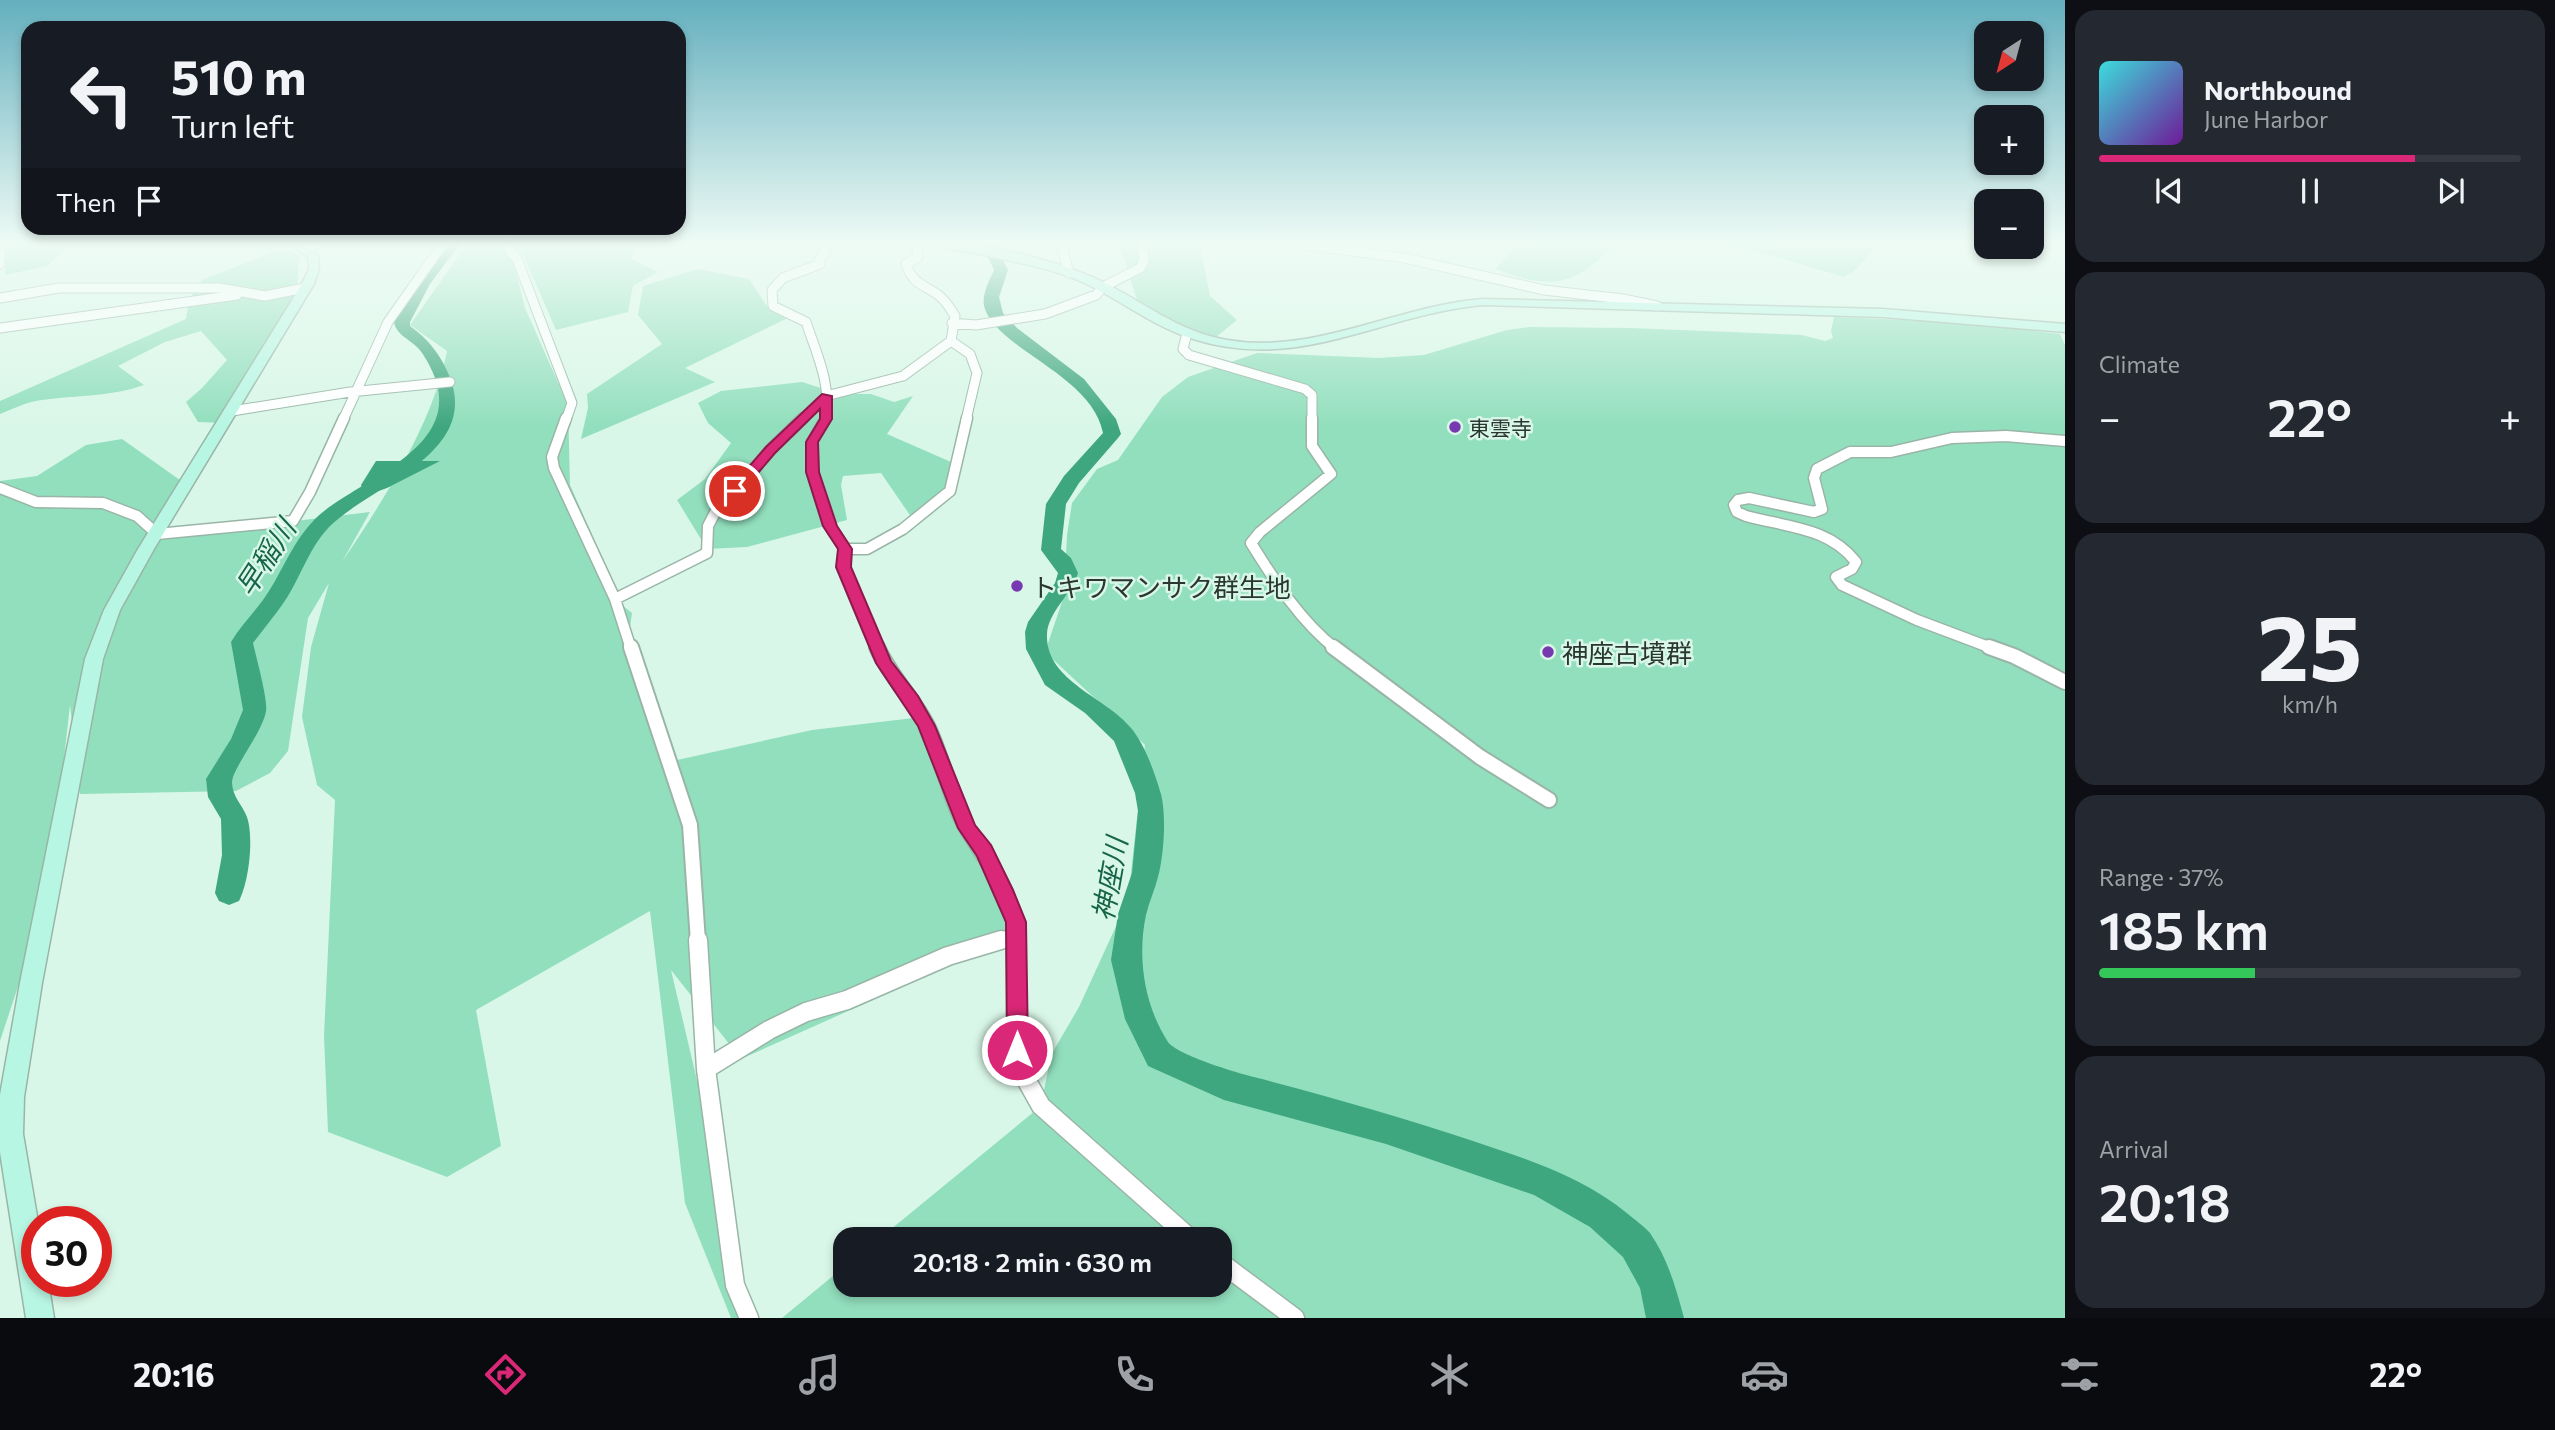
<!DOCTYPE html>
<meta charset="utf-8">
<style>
:root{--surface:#171b24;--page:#242831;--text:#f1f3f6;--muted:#9ea1a6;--line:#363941;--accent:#db2777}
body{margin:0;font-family:Commissioner,"Noto Sans JP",sans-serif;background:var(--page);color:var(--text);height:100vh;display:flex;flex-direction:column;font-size:26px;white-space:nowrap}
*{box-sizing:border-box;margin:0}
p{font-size:23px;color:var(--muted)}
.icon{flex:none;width:38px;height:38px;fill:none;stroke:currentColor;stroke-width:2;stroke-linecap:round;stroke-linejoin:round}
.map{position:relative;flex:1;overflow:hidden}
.details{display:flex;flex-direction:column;gap:10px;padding:10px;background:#0d0f14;width:490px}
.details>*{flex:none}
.banner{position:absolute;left:21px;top:21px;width:665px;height:214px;border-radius:21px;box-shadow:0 4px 10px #0003;background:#171b24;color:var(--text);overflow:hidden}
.needle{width:46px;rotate:216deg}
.buttons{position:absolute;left:1974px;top:21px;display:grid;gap:14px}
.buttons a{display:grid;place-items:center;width:70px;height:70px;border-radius:14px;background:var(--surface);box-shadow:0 4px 10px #0003;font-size:35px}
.speed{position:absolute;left:21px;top:1206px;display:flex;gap:14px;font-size:35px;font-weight:700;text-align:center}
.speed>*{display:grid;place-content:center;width:91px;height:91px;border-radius:50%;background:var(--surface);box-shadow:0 4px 10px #0003;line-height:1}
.speed .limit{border:10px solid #d22;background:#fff;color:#111}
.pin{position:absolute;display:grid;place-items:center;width:60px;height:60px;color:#fff;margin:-30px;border:4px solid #fff;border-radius:50%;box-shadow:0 2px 7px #0007}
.me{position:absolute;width:77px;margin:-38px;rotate:0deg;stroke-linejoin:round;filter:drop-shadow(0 0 5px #0008)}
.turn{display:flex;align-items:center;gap:24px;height:147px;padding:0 35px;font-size:32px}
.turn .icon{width:91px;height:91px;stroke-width:2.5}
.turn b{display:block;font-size:49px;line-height:60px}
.then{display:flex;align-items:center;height:66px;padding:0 35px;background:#0003;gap:14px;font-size:26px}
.big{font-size:52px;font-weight:600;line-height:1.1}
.details .card{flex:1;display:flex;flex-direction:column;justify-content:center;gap:10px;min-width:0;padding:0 24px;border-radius:21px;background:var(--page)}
.details .dial{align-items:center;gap:0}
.dial b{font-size:91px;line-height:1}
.song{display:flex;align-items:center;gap:21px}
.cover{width:84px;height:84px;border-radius:10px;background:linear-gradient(135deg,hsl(180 70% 55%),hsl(280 70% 35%))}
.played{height:7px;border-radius:4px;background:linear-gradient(90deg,var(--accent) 75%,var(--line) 75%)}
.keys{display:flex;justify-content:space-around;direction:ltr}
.heat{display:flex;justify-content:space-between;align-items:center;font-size:38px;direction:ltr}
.charge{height:10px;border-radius:5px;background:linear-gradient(90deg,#34c759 37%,var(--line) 0)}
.trip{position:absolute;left:833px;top:1227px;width:399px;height:70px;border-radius:21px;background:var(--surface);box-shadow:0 4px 10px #0003;font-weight:600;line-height:70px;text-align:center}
.menu{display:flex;height:112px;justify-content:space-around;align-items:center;background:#090b0e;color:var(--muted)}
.menu .icon{width:49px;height:49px}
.menu .selected{color:var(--accent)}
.menu b{font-size:32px;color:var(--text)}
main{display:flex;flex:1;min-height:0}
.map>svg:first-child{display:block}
.green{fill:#92dfbd}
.water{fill:#3fa77f}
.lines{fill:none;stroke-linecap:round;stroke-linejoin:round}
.river{fill:#3fa77f;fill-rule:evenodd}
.street-far3-casing{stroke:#99b5a7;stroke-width:11}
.street-far2-casing{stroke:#99b5a7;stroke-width:13}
.street-far1-casing{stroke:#99b5a7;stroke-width:18}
.street-casing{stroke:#99b5a7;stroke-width:21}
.secondary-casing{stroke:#99b5a7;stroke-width:3}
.street-far3{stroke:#fff;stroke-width:9}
.street-far2{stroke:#fff;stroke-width:10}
.street-far1{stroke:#fff;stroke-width:14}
.street{stroke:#fff;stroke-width:18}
.secondary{fill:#b8f6e4;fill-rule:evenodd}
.route{fill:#db2777;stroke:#8e194d;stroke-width:2}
.poi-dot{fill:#7639af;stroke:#d9f7e8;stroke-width:2.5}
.labels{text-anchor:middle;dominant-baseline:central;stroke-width:5;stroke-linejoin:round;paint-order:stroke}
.far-poi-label{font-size:21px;fill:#2a3630;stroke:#d9f7e8;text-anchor:start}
.poi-label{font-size:26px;fill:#2a3630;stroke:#d9f7e8;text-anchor:start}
.water-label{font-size:28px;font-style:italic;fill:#166449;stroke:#d9f7e8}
</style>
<main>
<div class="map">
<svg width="2065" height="1318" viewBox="0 0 2065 1318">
<rect width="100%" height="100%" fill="#d9f7e8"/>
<!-- green -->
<path class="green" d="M0,241H74L47,266L5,275L7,245Z
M469,241H636L631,259L658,272L633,286L628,312L556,330L519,245L516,272L525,308L568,405L570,485L605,564L614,599L632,613L626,655L637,691L649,701L668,762L812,730L922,717L1018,935L741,1059L671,970L753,1318H731L685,1203L650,911L476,1010L501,1146L447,1177L328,1132L324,1036L335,800L317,785L302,717L311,647L329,583L308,618L288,751L270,773L236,791L80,794L70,705L49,893L0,1041V481L37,476L86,445L122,439L187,485L155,538L370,512L342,562C383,501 433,424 447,351L410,325Z
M1119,241H1199L1210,296L1237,320L1216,337L1140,310Z
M1522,241H1610C1608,253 1599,260 1590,267C1559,291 1528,281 1495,269Z
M1698,241H1879L1857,269L1844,277L1750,249L1706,245Z
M282,249L299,255L297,288L225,423L198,422L186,402L202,388L227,360L201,331L165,342L118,366L144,385C110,397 77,395 42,400C28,401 13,409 0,414V401L186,319L189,300L202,280Z
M698,269L749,279L767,306L794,315L685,368L715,382L581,439L588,408L587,394L662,344L638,315L643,286Z
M1834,317L1953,322L2060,334L2065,345V1318H782L845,1266V1284H1220V1239H879L1041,1106L1051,1055L1079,1007L1128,900L1145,745L1045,652L1064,596L1067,535L1072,503L1097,469L1118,460L1162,397L1188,377L1257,353L1379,358L1424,355L1507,330L1529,327L1630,328L1802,335L1825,341L1833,338L1831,331Z
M802,382L840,394H871L894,402L913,396L887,434L951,462L950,491L914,521L881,473L843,476L841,485L847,520L747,547L707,549L677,500L705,479L731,443L708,423L698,403L721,391Z"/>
<!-- water -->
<path class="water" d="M376,461H440L387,488L365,496L361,485Z"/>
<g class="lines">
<!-- river -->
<path class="river" d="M448,241H462L430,284L410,322V326C429,340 440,354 449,375C482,454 371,485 329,527C310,547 302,573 288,596C278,612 265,627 253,643C256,657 268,699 266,711C263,732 232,768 232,783C233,798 242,804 247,817C254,838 249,882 239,901L229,905L219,901L215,893L222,855L221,819L208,797L206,779L231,739L243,710L231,642C242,624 258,609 269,591C284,567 294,540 315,519C349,485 443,456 439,397C439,382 428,360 419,349C410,339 396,335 394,322L416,283Z
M980,241H994L1008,270L999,297L1003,313L1017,328L1084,379L1116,419L1121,434L1118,438L1079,483L1066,504L1061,549L1071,558L1078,573C1072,594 1048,612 1047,634C1045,681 1106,697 1131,728C1145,745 1154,771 1160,791C1167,811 1164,856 1158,877C1155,889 1149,902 1146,915C1137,957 1144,1005 1168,1042C1177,1055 1240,1074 1258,1078C1330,1097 1402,1117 1473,1141C1527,1159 1583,1177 1628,1214C1635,1220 1644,1226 1650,1233C1668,1259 1676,1288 1684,1318H1646L1640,1288L1623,1257L1590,1227L1534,1195L1386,1144L1224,1100L1148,1066L1125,1019L1111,960L1118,914L1132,873L1138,811L1135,793L1114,741L1085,713L1045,685L1026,649L1025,632L1028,622L1055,583L1058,573L1041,550L1046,504L1064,476L1103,433C1092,374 995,349 984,306C982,294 989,281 994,270Z"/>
<!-- street-far3 casing -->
<g class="street-far3-casing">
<path id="street-far3" d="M512,241L510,250L517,259L572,403L566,420
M819,241L826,251L819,260L820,264L783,278L772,290L773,306L806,322C816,352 833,388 825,420
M916,241L918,257L906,264C912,283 922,284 937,294C945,299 950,308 955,316L951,341L970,354L977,373L966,420
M1060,241L1069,273
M1277,241L1405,258L1544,290L1623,299L1657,306
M304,248L326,241
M0,251V264
M0,298L59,288H219L265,296L305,288
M952,323L976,325L1045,314L1096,295L1103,287L1140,268L1144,261L1142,241
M0,328L237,295
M1187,333L1183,349L1189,355L1305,389L1312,395V420
M232,411L350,392L450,382
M343,420L388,322L445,241
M801,420L826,396L903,376L951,341"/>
</g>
<!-- street-far2 casing -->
<g class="street-far2-casing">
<path id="street-far2" d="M566,418L552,457L554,468L615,599L631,649
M826,418L812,442V472L830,526L845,549L844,567L878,649
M1312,418V446L1331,474L1260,532L1251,543C1274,580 1301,622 1336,649
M0,488L36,502L103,503L137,516L157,534L293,521L310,492L344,418
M845,549H867L903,529L950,491L967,418
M615,599L707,553L708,526L720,503L735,491L770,450L803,418
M1994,649L1917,620L1842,585L1836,577L1852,569L1856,562C1829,527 1786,527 1746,516L1737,512L1734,505L1738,500L1749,498L1814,512L1822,509L1814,478L1817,469L1850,452H1891L1952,438L2006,436L2065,441"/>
</g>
<!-- street-far1 casing -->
<g class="street-far1-casing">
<path id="street-far1" d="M631,647L690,825L698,942
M877,647C889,675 912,697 926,724C943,757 949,798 968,830C990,865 1016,899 1016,942
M1333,647L1480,757L1549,800
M1989,647L2014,656L2065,682
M995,942L1018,935"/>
</g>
<!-- street casing -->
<g class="street-casing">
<path id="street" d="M698,940L706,1069L735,1285L749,1318
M1016,940L1017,1050L1023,1074L1041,1106L1191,1239
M706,1069L769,1030L806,1012L847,1000L948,956L1001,940
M1220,1262L1295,1318"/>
</g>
<!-- secondary casing -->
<g class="secondary-casing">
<path id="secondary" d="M286,241H298L318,256L319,269L314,284L154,549L120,610L103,659L42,983L24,1097L23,1134L38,1222L37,1281H48L54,1318H26L0,1152V1095L20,983L85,659L104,610L138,549L302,284L309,269L308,257Z
M928,241C978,241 1058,260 1103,282C1145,303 1179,332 1227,340C1315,355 1396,306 1482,299L1883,309L2065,324V332L1883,317L1482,305C1378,315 1299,374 1190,338C1144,323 1108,289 1062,274C1033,265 1003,259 974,253C960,250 940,249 928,241Z"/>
</g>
<!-- street-far3 -->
<use href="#street-far3" class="street-far3"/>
<!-- street-far2 -->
<use href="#street-far2" class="street-far2"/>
<!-- street-far1 -->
<use href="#street-far1" class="street-far1"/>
<!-- street -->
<use href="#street" class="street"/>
<!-- secondary -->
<use href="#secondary" class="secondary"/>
</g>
<!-- sky -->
<linearGradient id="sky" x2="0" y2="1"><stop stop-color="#64afbe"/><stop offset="0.57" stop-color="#eefbf5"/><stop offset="1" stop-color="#eefbf5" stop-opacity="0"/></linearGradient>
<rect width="2065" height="426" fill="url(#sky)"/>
<!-- route -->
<path class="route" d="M822,394L832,396V419L818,442L819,472L837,526L852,549L851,567L891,661L918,696L935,726L975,825L991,845L1013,890L1026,922L1028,1050L1025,1057L1017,1060L1010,1057L1007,1050L1006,922L977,856L958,828L918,726L876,663L836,567L838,549L823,526L806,472V442L820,419V409L775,453L740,494L735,495L728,491L766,447Z"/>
<!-- markers -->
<g class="poi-dot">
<circle cx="1455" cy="427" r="7"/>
<circle cx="1017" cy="586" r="7"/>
<circle cx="1548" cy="652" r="7"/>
</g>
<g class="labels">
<!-- far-poi labels -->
<g class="far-poi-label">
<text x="1469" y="427">東雲寺</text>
</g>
<!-- poi labels -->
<g class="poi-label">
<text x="1031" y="586">トキワマンサク群生地</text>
<text x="1562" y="652">神座古墳群</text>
</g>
<!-- water labels -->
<g class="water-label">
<text transform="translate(265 557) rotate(-57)">早稲川</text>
<text transform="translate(1109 879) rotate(-80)">神座川</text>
</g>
</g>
</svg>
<div class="buttons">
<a><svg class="needle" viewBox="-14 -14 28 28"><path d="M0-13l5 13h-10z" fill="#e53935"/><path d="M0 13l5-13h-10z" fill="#9ea1a6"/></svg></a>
<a>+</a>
<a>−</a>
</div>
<div class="speed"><div class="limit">30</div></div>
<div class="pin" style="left:735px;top:491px;background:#d93025"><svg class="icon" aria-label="arrive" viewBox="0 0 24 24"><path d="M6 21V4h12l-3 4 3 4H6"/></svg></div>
<svg class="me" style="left:1017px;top:1050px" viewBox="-20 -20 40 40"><circle r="17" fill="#db2777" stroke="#fff" stroke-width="3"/><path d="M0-11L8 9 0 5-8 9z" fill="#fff"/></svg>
<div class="trip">20:18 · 2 min · 630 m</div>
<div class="banner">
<div class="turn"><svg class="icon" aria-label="left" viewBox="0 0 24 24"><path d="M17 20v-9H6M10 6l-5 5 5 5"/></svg><div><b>510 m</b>Turn left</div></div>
<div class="then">Then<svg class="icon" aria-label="arrive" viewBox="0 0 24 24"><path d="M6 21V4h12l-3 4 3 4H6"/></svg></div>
</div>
</div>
<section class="details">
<div class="card">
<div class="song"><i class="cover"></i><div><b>Northbound</b><p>June Harbor</p></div></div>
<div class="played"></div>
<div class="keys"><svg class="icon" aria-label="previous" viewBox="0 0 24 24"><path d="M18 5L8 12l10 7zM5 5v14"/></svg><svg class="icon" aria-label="pause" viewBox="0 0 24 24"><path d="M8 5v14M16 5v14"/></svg><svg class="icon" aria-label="next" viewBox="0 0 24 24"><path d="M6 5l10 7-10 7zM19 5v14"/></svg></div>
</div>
<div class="card"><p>Climate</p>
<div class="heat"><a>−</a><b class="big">22°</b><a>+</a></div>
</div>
<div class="card dial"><b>25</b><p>km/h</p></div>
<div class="card"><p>Range · 37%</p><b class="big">185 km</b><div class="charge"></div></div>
<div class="card"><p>Arrival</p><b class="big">20:18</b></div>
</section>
</main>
<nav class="menu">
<b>20:16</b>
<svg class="icon selected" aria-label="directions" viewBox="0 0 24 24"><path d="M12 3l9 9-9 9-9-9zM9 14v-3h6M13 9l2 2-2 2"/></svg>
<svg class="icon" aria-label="music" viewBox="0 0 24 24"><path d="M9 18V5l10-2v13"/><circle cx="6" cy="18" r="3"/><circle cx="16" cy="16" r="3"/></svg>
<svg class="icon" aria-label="phone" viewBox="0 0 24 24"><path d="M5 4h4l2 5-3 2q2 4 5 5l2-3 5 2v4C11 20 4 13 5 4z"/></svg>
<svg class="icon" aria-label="climate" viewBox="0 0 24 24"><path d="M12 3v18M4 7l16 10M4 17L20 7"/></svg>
<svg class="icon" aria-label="car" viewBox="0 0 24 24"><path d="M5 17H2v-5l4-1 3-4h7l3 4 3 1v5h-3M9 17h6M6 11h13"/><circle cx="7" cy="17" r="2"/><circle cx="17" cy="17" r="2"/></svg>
<svg class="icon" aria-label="filters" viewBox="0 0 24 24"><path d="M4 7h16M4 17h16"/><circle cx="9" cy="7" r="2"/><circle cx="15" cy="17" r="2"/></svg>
<b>22°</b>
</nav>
